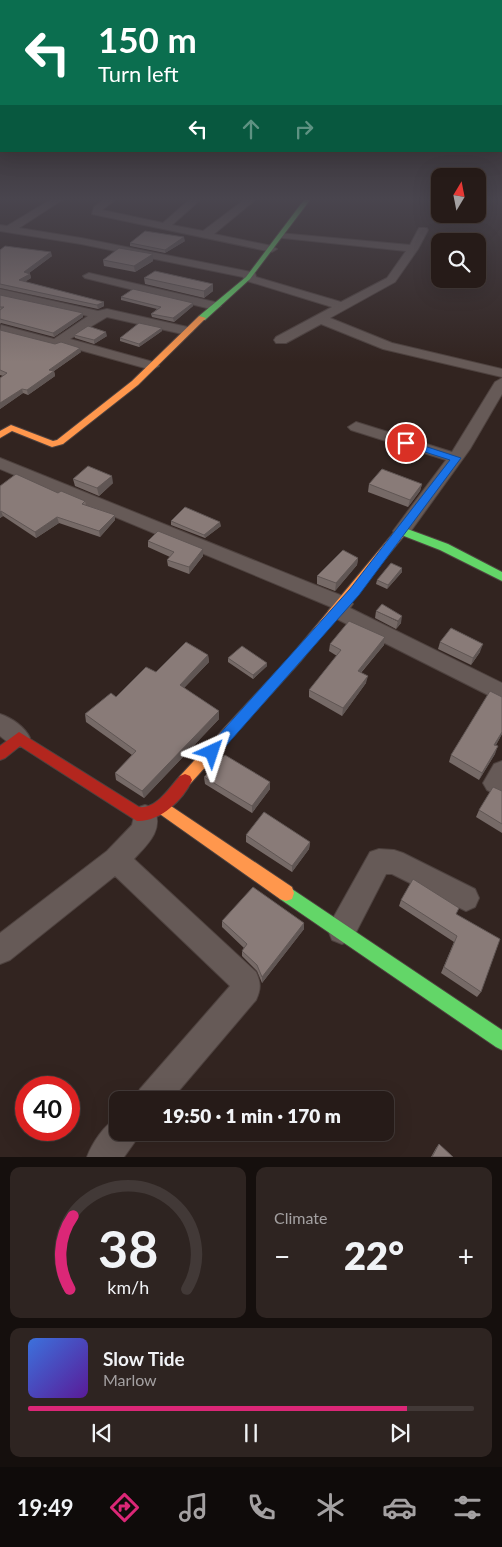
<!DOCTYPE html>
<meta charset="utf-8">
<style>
:root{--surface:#261b18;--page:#2e2421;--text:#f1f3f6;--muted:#a4a1a2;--line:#423937;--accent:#db2777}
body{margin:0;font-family:Lato,sans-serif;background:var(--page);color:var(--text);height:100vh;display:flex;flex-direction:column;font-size:19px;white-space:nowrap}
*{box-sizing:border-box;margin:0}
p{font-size:16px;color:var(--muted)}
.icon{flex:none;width:28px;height:28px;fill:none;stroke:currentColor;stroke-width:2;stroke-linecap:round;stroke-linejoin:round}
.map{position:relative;height:1157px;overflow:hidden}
.sheet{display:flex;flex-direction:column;gap:10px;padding:10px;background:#150f0d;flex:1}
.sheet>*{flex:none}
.hud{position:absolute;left:0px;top:0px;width:502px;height:152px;box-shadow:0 5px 20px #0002,0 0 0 1px var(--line);background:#0b6e4f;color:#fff;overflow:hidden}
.needle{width:32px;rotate:10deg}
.buttons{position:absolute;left:431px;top:168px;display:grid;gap:10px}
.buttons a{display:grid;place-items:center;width:55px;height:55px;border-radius:10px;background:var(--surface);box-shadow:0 5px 20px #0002,0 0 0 1px var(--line);font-size:25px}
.speed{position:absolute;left:15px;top:1076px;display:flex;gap:10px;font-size:25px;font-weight:700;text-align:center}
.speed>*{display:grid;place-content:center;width:65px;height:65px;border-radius:50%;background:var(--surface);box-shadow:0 5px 20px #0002,0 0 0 1px var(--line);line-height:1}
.speed .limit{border:8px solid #d22;background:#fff;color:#111}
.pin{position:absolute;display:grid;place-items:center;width:42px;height:42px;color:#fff;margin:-21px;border:2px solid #fff;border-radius:50%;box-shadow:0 1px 5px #0007}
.me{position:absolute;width:55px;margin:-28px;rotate:42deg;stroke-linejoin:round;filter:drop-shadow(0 0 4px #0008)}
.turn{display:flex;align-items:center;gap:18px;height:105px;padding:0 15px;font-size:22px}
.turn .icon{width:65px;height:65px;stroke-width:2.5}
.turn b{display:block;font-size:35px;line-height:42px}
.lanes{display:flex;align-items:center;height:48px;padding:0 15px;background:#0003;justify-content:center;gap:25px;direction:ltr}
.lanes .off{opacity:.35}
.big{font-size:38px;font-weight:800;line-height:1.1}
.sheet .widget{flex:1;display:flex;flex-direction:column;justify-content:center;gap:8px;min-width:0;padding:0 18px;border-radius:10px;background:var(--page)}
.sheet .dial{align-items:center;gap:0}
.dial svg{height:130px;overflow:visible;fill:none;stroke:var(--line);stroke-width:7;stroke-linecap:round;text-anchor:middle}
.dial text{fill:var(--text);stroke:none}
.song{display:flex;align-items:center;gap:15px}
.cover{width:60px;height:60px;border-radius:8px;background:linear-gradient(135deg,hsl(220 70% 55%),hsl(270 70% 35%))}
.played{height:5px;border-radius:2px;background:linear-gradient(90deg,var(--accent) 85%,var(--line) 85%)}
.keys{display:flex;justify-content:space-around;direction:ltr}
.heat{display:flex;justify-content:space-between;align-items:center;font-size:28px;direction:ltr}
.sheet .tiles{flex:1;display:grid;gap:10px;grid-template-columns:1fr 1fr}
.widget:last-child{grid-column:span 2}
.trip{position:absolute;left:109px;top:1091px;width:285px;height:50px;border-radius:10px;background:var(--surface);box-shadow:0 5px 20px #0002,0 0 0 1px var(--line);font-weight:800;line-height:50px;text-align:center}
.tab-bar{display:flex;height:80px;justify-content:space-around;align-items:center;background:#0f0b0a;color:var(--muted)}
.tab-bar .icon{width:35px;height:35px}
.tab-bar .on{color:var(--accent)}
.tab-bar b{font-size:22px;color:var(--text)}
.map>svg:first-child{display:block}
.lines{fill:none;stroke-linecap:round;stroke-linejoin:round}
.street-casing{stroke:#4e423f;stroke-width:2}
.fast-casing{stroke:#4e423f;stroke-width:2}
.slow-casing{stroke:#4e423f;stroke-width:2}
.jam-casing{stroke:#4e423f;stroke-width:2}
.street{fill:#665a57;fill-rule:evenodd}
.fast{fill:#63d668;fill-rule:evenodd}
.slow{fill:#ff974d;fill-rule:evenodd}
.jam{fill:#b3261e;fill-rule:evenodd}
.wall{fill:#766a67}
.shaded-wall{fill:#605654}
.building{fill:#897b78;stroke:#605654}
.route{fill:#1a73e8;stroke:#114b97}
</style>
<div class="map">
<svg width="502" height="1157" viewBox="0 0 502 1157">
<rect width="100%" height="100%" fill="#322420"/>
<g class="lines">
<!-- street casing -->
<g class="street-casing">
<path id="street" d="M50,200H62L19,228L81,238L251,272L255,273L256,277L341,302L387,278L406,251L283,238L279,237V233L410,245L419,228H427L428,230L418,249L395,282L330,318L392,343L502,369V377L383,349L321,324L286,343H276L274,340L276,337L332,307L244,280L243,277L81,244L0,231V225L7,226Z
M103,200H115L102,210L163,223L189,200H200L172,225L203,231L244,200H255L214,234L272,246L277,249L272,252L92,214L94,207Z
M89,273L219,303L221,306L215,310L85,278L83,276Z
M0,289L98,311L107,309L192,328L193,331L187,335L107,317L70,339L157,363L159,366L152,370L62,345L56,347L0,333L1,325L54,339L88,316L0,297Z
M502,378V394L470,449L408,535H396L393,531L396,527L446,460L351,430L348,427L356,422L452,452L495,382Z
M0,458L350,599L353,604L350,608L502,683V702L331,616L328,611L331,607L0,469Z
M0,714C12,718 25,727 30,738L27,745C15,749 9,743 0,736Z
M502,761V791L495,794L487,790L483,783L494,764Z
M145,805L154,808C164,830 148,844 134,859L256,972C261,983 261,989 256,1000L171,1100H135L140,1089L230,986L115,876L10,960L0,964V933L107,851L132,825L136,808Z
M379,849L394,850L403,853L475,889L479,898L475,907L466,911L392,874H386L352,940L342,944L332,940L328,930L332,920L370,852Z
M118,1118V1132H139L134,1143L124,1157H87C92,1144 104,1124 118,1118Z"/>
</g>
<!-- fast casing -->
<g class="fast-casing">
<path id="fast" d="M304,200H310L250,279L205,320H199V316L246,277Z
M402,527L448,544L502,572V581L440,550L404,536L399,538L395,537L394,534L398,529Z
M286,885L502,1030V1050L496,1047L280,899L278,893L280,887Z"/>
</g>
<!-- slow casing -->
<g class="slow-casing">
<path id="slow" d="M199,316L206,318L138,385L63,444L52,447L12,431L0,438V431L11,425L53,441L57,440L132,381Z
M399,530L403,531L404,534L403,537L299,663L190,784L185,786L180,784L178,780L180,776L291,656L395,531Z
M162,800L292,887L294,893L292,899L286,901L280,899L157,812L155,807L157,802Z"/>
</g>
<!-- jam casing -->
<g class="jam-casing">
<path id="jam" d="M19,732L139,807C157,809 169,788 180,776L185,774L190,776L192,780C183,800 160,822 137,821L20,746L5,758L0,760V746Z"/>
</g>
<!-- street -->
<use href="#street" class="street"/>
<!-- fast -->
<use href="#fast" class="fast"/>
<!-- slow -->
<use href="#slow" class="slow"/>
<!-- jam -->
<use href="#jam" class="jam"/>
</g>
<!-- wall -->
<path class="wall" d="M185,241L165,253L130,246V243Z
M0,250L52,256L29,273L30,274L31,278L24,282L104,306L98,309L0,288Z
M153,254V261L135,272L104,266L103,260Z
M144,278L213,284V291L204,298L145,284Z
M0,295L83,313V317L54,337L1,323L0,324Z
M121,297L193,303V306L174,322L152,317L151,314L157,309L121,300Z
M0,330L81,352L54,371L55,376L28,395L23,393L0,409V378L3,376L0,375Z
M162,331L139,347L120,341V338Z
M74,335L107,336L94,344L75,338Z
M73,479L113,483L99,496L75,486Z
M369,484H422L420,491L408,507L368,492Z
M0,486L58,493L85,501L86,505L115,515V520L100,537L59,523L36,538L3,516L0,518Z
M171,521L221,526L205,538L171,525Z
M148,541L203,556L189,574L168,566L167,560L170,557L148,547Z
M358,558L357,565L335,591L317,584V576Z
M402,568V572L387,589L376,584L377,580Z
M376,611L401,623L396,629L375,618Z
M385,637L384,645L361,673L366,683L342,716L309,697V690L337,656L329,651L330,644Z
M440,642L480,652L471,665L438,649Z
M208,655L209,662L184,688L219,711V719L144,798L116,780L115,773L132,755L86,722L85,714L116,697L156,672Z
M228,658L267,663V666L253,679L228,662Z
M502,697V734L496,745L495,754L479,780L449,762L451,755Z
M204,777L270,782V789L252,813L205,784Z
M502,791V833L476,817L479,810Z
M246,835L310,842L309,849L292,872L246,842Z
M401,900L456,914L481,992L477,997L441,973L454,942L399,906Z
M222,921L304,923V929L262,983L257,971L242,956V951L244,948L222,927Z
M439,1144L453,1157H431L436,1148Z"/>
<!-- shaded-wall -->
<path class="shaded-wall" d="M184,237L185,241L165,253V250Z
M51,252L52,256L25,276L24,272Z
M153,254V261L135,272L134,266Z
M30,274L31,278L20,285L19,280Z
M213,284V291L204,298V291Z
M104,302V306L98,309L97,305Z
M193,303V306L174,322L173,318Z
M83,313V317L54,337L53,333Z
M162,328V331L139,347V344Z
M106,332L107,336L94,344V340Z
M80,348L81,352L54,371L55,376L28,395L27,390L49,370Z
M22,389L23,393L0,409V403Z
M112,476L113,483L99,496L97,488Z
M422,484L420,491L408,507L410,500Z
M1,511L3,516L0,518V512Z
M115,515V520L100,537L99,531Z
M57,517L59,523L36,538L35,532Z
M220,522L221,526L205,538L204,535Z
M203,549V556L189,574V567Z
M358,558L357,565L335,591L336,583Z
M402,568V572L387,589L388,585Z
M402,616L401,623L396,629L398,621Z
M385,637L384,645L356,678L358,671Z
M483,644L480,652L471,665L473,658Z
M208,655L209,662L180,692V685Z
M267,663V666L253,679V675Z
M368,676L366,683L342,716L343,708Z
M219,711V719L144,798L142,791Z
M502,732V734L492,752L494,745Z
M498,746L495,754L479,780L482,773Z
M270,782V789L252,813V806Z
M310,842L309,849L292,872V866Z
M304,923V929L262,983V977Z"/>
<!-- building -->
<path class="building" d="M145,231L184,237L165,250L130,243Z
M5,246L51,252L24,272L30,274L19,280L104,302L97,305L0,284V250Z
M119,248L153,254L134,266L103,260Z
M155,271L213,284L204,291L144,278Z
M133,289L193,303L173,318L151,314L161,307L121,297Z
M0,295L83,313L53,333L0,319V310L4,307H0Z
M139,323L162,328L139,344L120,338Z
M88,326L106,332L94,340L74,335Z
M0,330L55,344L61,342L80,348L49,370L54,371L27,390L22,389L0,403V378L7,373L0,370Z
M88,466L112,476L97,488L73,479Z
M382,469L422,484L410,500L369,484Z
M16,474L58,493L61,491L85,501L82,504L115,515L99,531L57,517L35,532L1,511L0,512V486Z
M185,507L220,522L204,535L171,521Z
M158,531L203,549L189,567L167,560L174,552L148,541Z
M343,550L358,558L336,583L317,576Z
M391,563L402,568L388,585L377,580Z
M382,604L402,616L398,621L376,611Z
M349,621L385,637L358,671L368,676L343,708L309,690L341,650L330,644Z
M451,628L483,644L473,658L440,642Z
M186,642L208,655L180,685L219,711L142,791L115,773L136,751L85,714L111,693L116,697L146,667L156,672Z
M242,646L267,663L253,675L228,658Z
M490,691L502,697V732L494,745L498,746L482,773L451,755Z
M225,755L270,782L252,806L204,777Z
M493,787L502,791V824L479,810Z
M264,812L310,842L292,866L246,835Z
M413,879L459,908L456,914L500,939L481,992L444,967L457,936L401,900Z
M253,887L304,923L262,977L257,965L242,951L247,944L222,921Z
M439,1144L453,1157H432Z"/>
<!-- sky -->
<linearGradient id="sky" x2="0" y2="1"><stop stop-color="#1c1412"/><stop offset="0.55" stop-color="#49454e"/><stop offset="1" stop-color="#49454e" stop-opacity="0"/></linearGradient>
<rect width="502" height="362" fill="url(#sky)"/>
<!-- route -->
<path class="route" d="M403,441H409L461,458L359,595L217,756L212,758L207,756L205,752L207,748L350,589L450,460L403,445Z"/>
</svg>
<div class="buttons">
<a><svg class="needle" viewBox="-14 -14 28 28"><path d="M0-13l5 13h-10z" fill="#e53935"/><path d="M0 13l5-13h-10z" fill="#a4a1a2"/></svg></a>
<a><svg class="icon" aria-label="search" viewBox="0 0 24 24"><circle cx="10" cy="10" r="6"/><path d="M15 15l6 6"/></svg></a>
</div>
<div class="speed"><div class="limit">40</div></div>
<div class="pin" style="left:406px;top:443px;background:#d93025"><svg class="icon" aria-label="arrive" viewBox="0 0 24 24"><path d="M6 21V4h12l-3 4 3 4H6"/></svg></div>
<svg class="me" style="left:212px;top:752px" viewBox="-20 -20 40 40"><path d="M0-17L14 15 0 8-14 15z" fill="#1a73e8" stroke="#fff" stroke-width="4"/></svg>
<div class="trip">19:50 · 1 min · 170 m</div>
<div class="hud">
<div class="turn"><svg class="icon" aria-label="left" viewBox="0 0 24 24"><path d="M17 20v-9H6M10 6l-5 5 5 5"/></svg><div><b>150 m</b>Turn left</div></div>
<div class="lanes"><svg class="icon" aria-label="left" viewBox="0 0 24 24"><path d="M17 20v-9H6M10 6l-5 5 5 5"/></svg><svg class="icon off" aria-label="ahead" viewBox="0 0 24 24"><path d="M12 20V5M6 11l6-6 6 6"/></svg><svg class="icon off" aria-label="right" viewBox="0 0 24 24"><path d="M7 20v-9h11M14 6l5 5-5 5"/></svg></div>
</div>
</div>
<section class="sheet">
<div class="tiles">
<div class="widget dial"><svg viewBox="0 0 100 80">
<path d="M14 69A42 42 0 1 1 86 69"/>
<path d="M14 69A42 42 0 0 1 16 24" stroke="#db2777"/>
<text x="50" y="56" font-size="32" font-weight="700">38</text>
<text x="50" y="72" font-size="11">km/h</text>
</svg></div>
<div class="widget"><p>Climate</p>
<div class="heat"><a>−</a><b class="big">22°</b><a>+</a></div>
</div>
<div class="widget">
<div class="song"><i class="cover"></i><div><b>Slow Tide</b><p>Marlow</p></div></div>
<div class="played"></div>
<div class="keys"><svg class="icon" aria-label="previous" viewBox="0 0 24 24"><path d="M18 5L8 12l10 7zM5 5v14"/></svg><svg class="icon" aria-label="pause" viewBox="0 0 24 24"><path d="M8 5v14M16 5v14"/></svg><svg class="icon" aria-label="next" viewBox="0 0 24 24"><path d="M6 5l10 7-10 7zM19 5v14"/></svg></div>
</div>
</div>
</section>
<nav class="tab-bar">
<b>19:49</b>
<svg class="icon on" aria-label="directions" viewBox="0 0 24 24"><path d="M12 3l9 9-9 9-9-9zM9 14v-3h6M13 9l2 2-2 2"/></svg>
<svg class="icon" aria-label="music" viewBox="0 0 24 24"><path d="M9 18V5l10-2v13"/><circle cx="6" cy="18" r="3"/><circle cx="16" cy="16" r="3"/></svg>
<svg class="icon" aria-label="phone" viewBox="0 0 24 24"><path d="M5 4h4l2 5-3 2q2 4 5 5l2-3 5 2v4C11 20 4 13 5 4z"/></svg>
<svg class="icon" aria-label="climate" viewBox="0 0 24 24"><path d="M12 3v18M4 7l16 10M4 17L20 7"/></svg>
<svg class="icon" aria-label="car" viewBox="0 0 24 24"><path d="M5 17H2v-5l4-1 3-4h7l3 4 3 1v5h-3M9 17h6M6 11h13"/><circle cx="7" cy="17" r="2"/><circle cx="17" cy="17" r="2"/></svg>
<svg class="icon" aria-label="filters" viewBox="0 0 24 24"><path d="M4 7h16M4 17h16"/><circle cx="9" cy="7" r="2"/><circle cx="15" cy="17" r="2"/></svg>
</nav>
